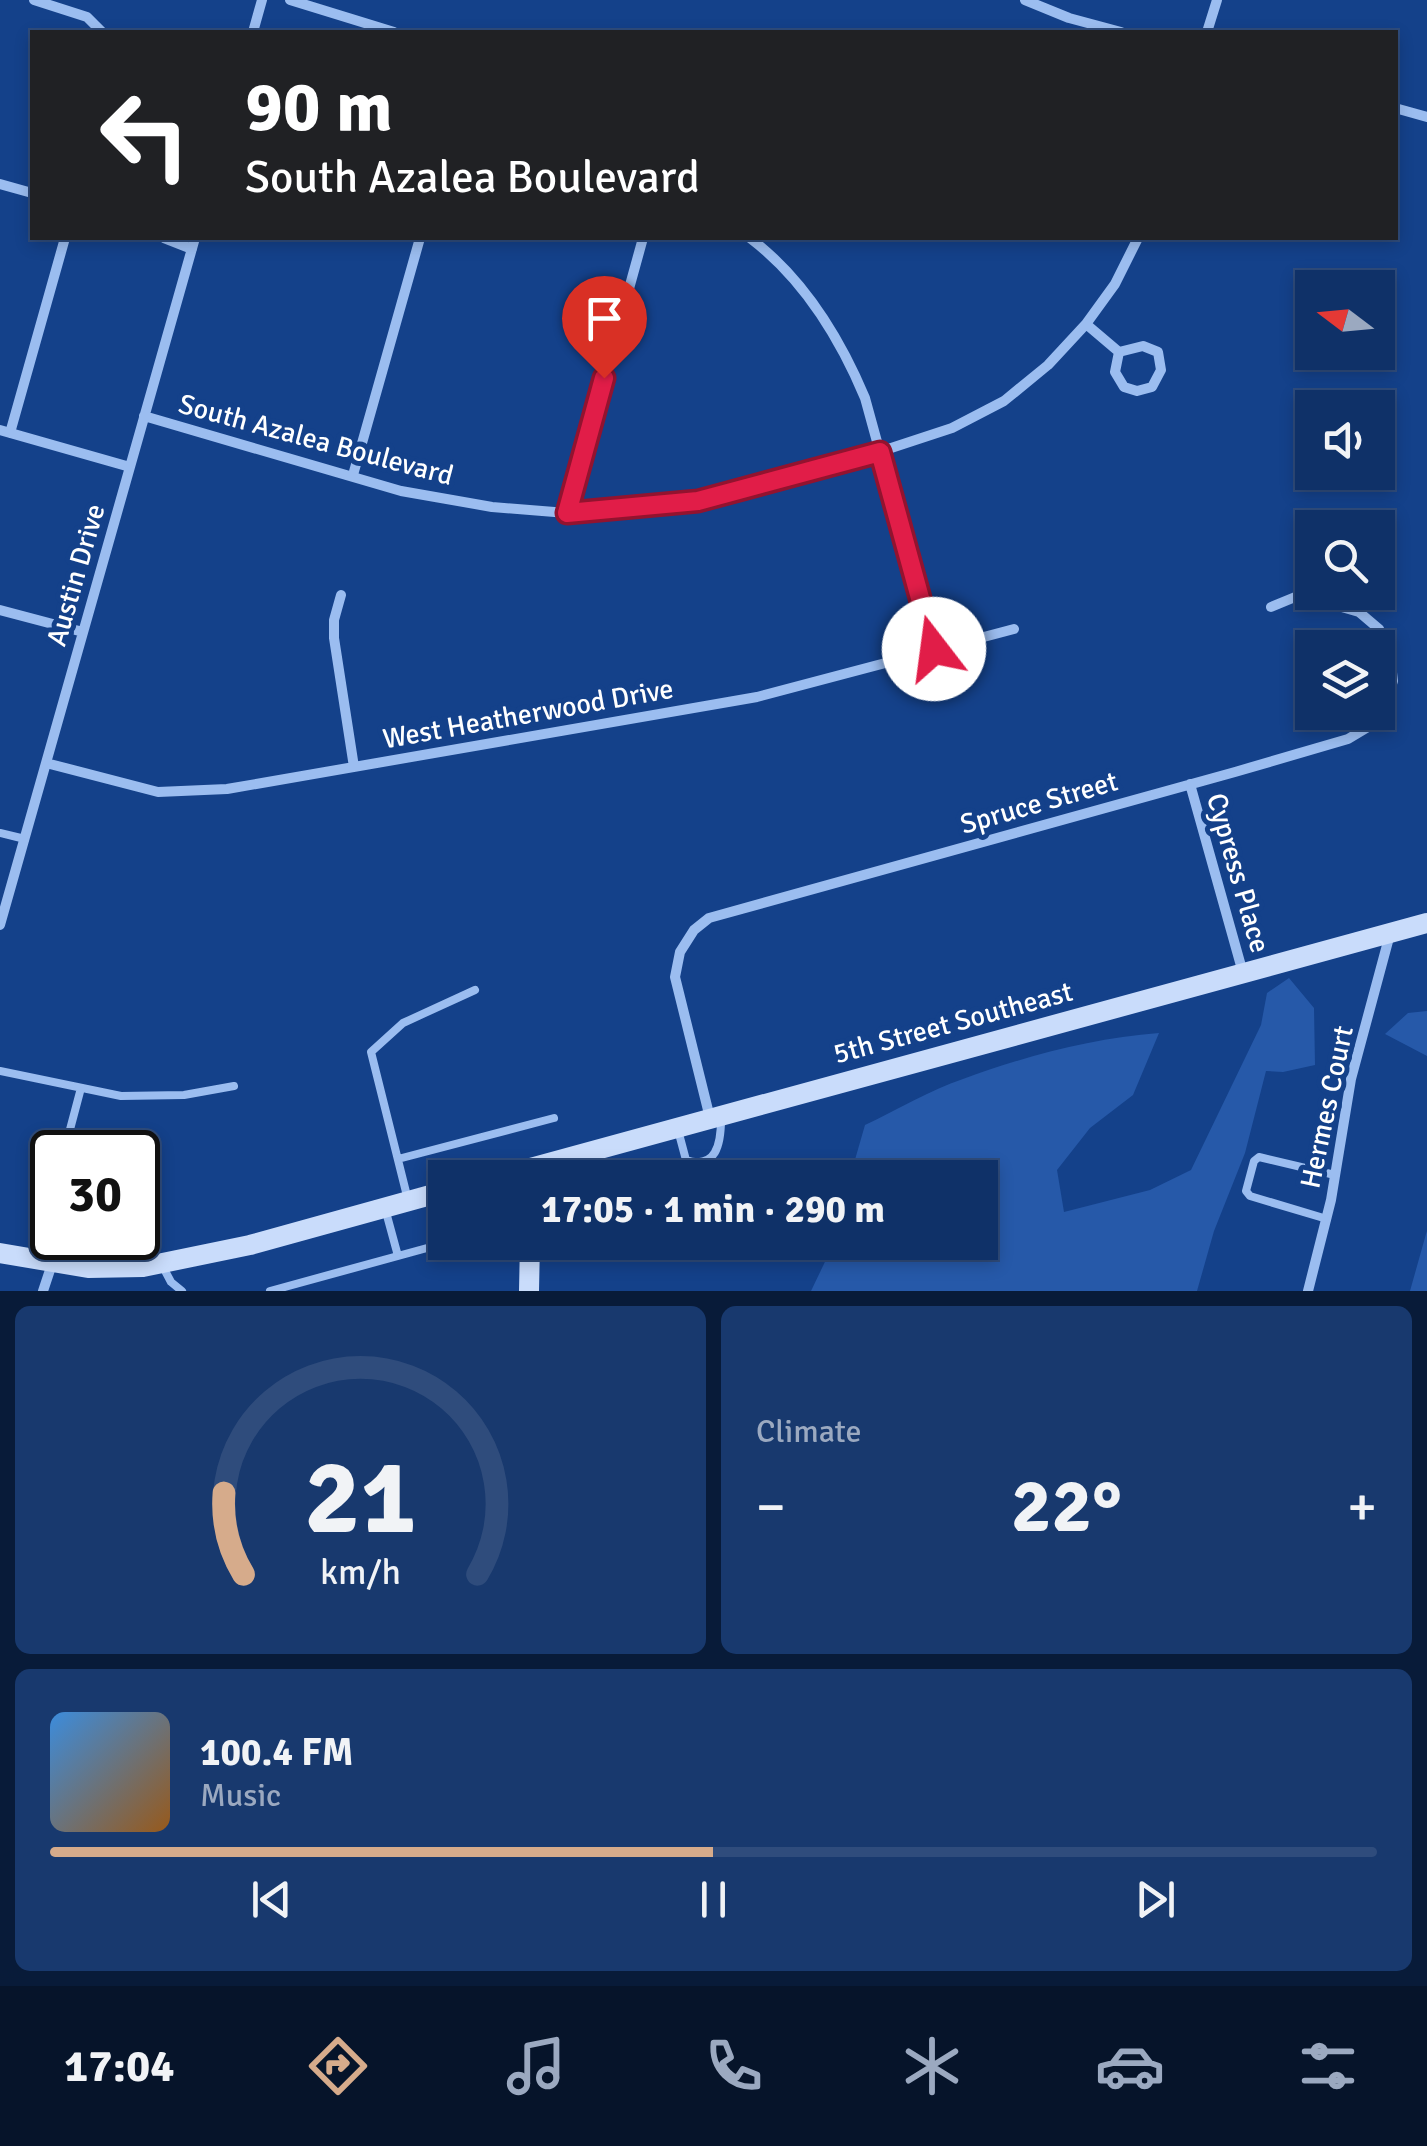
<!DOCTYPE html>
<meta charset="utf-8">
<style>
:root{--surface:#0f3168;--page:#18396e;--text:#f1f3f6;--muted:#9ba9c0;--line:#2f4c7c;--accent:#d6ab8b}
body{margin:0;font-family:Signika,sans-serif;background:var(--page);color:var(--text);height:100vh;display:flex;flex-direction:column;font-size:38px;white-space:nowrap}
*{box-sizing:border-box;margin:0}
p{font-size:32px;color:var(--muted)}
.icon{flex:none;width:55px;height:55px;fill:none;stroke:currentColor;stroke-width:2;stroke-linecap:round;stroke-linejoin:round}
.map{position:relative;height:1291px;overflow:hidden}
.side{display:flex;flex-direction:column;gap:15px;padding:15px;background:#081b39;flex:1}
.side>*{flex:none}
.top-card{position:absolute;left:30px;top:30px;width:1368px;height:210px;border-radius:0px;box-shadow:0 5px 15px #0003,0 0 0 2px var(--line);background:#202124;color:#fff;overflow:hidden}
.needle{width:65px;rotate:286deg}
.fabs{position:absolute;left:1295px;top:270px;display:grid;gap:20px}
.fabs a{display:grid;place-items:center;width:100px;height:100px;border-radius:0px;background:var(--surface);box-shadow:0 5px 15px #0003,0 0 0 2px var(--line);font-size:50px}
.speed{position:absolute;left:30px;top:1130px;display:flex;gap:20px;font-size:50px;font-weight:700;text-align:center}
.speed>*{display:grid;place-content:center;width:130px;height:130px;border-radius:50%;background:var(--surface);box-shadow:0 5px 15px #0003,0 0 0 2px var(--line);line-height:1}
.speed .limit{border:5px solid #111;border-radius:15px;background:#fff;color:#111}
.pin{position:absolute;display:grid;place-items:center;width:85px;height:85px;color:#fff;margin:-102px -42px;border-radius:50% 50% 50% 0;rotate:-45deg;box-shadow:0 0 10px #0007}
.pin .icon{rotate:45deg}
.me{position:absolute;width:110px;margin:-55px;rotate:345deg;stroke-linejoin:round;filter:drop-shadow(0 0 8px #0008)}
.turn{display:flex;align-items:center;gap:35px;height:210px;padding:0 50px;font-size:45px}
.turn .icon{width:130px;height:130px;stroke-width:2.5}
.turn b{display:block;font-size:70px;line-height:85px}
.big{font-size:75px;font-weight:700;line-height:1.1}
.side .card{flex:1;display:flex;flex-direction:column;justify-content:center;gap:15px;min-width:0;padding:0 35px;border-radius:15px;background:var(--page)}
.side .dial{align-items:center;gap:0}
.dial svg{height:260px;overflow:visible;fill:none;stroke:var(--line);stroke-width:7;stroke-linecap:round;text-anchor:middle}
.dial text{fill:var(--text);stroke:none}
.song{display:flex;align-items:center;gap:30px}
.cover{width:120px;height:120px;border-radius:15px;background:linear-gradient(135deg,hsl(210 70% 55%),hsl(30 70% 35%))}
.played{height:10px;border-radius:5px;background:linear-gradient(90deg,var(--accent) 50%,var(--line) 50%)}
.keys{display:flex;justify-content:space-around;direction:ltr}
.heat{display:flex;justify-content:space-between;align-items:center;font-size:55px;direction:ltr}
.side .tiles{flex:1;display:grid;gap:15px;grid-template-columns:1fr 1fr}
.card:last-child{grid-column:span 2}
.trip{position:absolute;left:428px;top:1160px;width:570px;height:100px;border-radius:0px;background:var(--surface);box-shadow:0 5px 15px #0003,0 0 0 2px var(--line);font-weight:700;line-height:100px;text-align:center}
.tab-bar{display:flex;height:160px;justify-content:space-around;align-items:center;background:#06142a;color:var(--muted)}
.tab-bar .icon{width:70px;height:70px}
.tab-bar .active{color:var(--accent)}
.tab-bar b{font-size:45px;color:var(--text)}
.map>svg:first-child{display:block}
.green{fill:#2659a9}
.lines{fill:none;stroke-linecap:round;stroke-linejoin:round}
.lane{stroke:#9bbdf0;stroke-width:8}
.street{stroke:#9bbdf0;stroke-width:10}
.secondary{stroke:#c9dcfb;stroke-width:20}
.route-casing{stroke:#92132f;stroke-width:25}
.route{stroke:#e11d48;stroke-width:18}
.labels{text-anchor:middle;dominant-baseline:central;stroke-width:10;stroke-linejoin:round;paint-order:stroke}
.street-label{font-size:28px;fill:#fff;stroke:#14418a}
</style>
<div class="map">
<svg width="1427" height="1291" viewBox="0 0 1427 1291">
<rect width="100%" height="100%" fill="#14418a"/>
<!-- green -->
<path class="green" d="M1289,978L1314,1008L1315,1065L1283,1072L1266,1071L1245,1153L1214,1231L1197,1291H811L834,1243L980,1242V1178L850,1177L865,1125C897,1110 930,1090 963,1079C1026,1056 1092,1038 1159,1033L1133,1095L1090,1128L1057,1170L1064,1212L1150,1190L1191,1170L1261,1025L1267,993Z
M1427,1011V1056L1385,1034L1408,1013Z
M1427,1231V1291H1410L1426,1234Z"/>
<g class="lines">
<!-- lane -->
<path class="lane" d="M0,833L25,839
M0,1071L121,1096L184,1095L234,1086
M678,1130L686,1160C716,1170 721,1144 721,1119
M64,1152L81,1088
M398,1159L554,1118
M52,1194V1200
M408,1200L371,1052L403,1023L475,990
M386,1212L398,1256
M138,1217L148,1215
M1327,1219L1250,1196L1246,1191L1254,1161L1259,1157L1335,1175
M163,1267L171,1282L182,1291
M270,1291L449,1242"/>
<!-- street -->
<path class="street" d="M34,0L87,17L102,32
M290,0L394,32
M1025,0L1069,18L1121,32
M253,32L262,0
M1207,32L1217,0
M1395,108L1427,117
M0,184L32,193
M164,238L192,249
M750,238C804,279 839,336 865,398L934,649
M1086,324L1119,352
M1143,346L1158,352L1161,370L1152,387L1137,391L1124,387L1115,372L1119,352Z
M144,416L401,491L492,507L567,513L699,501L879,452L952,428L1004,401L1048,365L1086,324L1115,284L1138,238
M0,430L130,467
M10,433L65,238
M353,475L420,238
M567,513L643,238
M341,595L334,620V638L354,767
M0,610L83,632
M46,763L158,792L227,789L757,697L1014,629
M1190,784L1243,973
M0,925L195,238
M710,1118L675,977L680,952L694,930L709,918L1235,772L1348,739L1373,724L1385,705L1393,681L1390,655L1379,629L1359,612L1300,595L1271,607
M43,1291L52,1264
M1308,1291L1331,1200L1351,1079L1390,934"/>
<!-- secondary -->
<path class="secondary" d="M494,1178L1427,923
M0,1253L88,1268L143,1267L250,1245L445,1191
M529,1291L530,1242"/>
</g>
<g class="lines">
<!-- route casing -->
<g class="route-casing">
<path id="route" d="M604,378L567,513L698,501L880,452L934,649"/>
</g>
<!-- route -->
<use href="#route" class="route"/>
</g>
<g class="labels">
<!-- street labels -->
<g class="street-label">
<text transform="translate(316 440) rotate(15)">South Azalea Boulevard</text>
<text transform="translate(76 575) rotate(-74)">Austin Drive</text>
<text transform="translate(528 714) rotate(-10)">West Heatherwood Drive</text>
<text transform="translate(1039 803) rotate(-16)">Spruce Street</text>
<text transform="translate(1238 873) rotate(74)">Cypress Place</text>
<text transform="translate(953 1023) rotate(-15)">5th Street Southeast</text>
<text transform="translate(1327 1107) rotate(-78)">Hermes Court</text>
</g>
</g>
</svg>
<div class="fabs">
<a><svg class="needle" viewBox="-14 -14 28 28"><path d="M0-13l5 13h-10z" fill="#e53935"/><path d="M0 13l5-13h-10z" fill="#9ba9c0"/></svg></a>
<a><svg class="icon" aria-label="sound" viewBox="0 0 24 24"><path d="M4 9h4l5-4v14l-5-4H4zM17 9q2 3 0 6"/></svg></a>
<a><svg class="icon" aria-label="search" viewBox="0 0 24 24"><circle cx="10" cy="10" r="6"/><path d="M15 15l6 6"/></svg></a>
<a><svg class="icon" aria-label="layers" viewBox="0 0 24 24"><path d="M12 4l9 5-9 5-9-5zM3 14l9 5 9-5"/></svg></a>
</div>
<div class="speed"><div class="limit">30</div></div>
<div class="pin" style="left:604px;top:378px;background:#d93025"><svg class="icon" aria-label="arrive" viewBox="0 0 24 24"><path d="M6 21V4h12l-3 4 3 4H6"/></svg></div>
<svg class="me" style="left:934px;top:649px" viewBox="-20 -20 40 40"><circle r="19" fill="#fff"/><path d="M0-13L10 11 0 6-10 11z" fill="#e11d48"/></svg>
<div class="trip">17:05 · 1 min · 290 m</div>
<div class="top-card">
<div class="turn"><svg class="icon" aria-label="left" viewBox="0 0 24 24"><path d="M17 20v-9H6M10 6l-5 5 5 5"/></svg><div><b>90 m</b>South Azalea Boulevard</div></div>
</div>
</div>
<section class="side">
<div class="tiles">
<div class="card dial"><svg viewBox="0 0 100 80">
<path d="M14 69A42 42 0 1 1 86 69"/>
<path d="M14 69A42 42 0 0 1 8 44" stroke="#d6ab8b"/>
<text x="50" y="56" font-size="32" font-weight="700">21</text>
<text x="50" y="72" font-size="11">km/h</text>
</svg></div>
<div class="card"><p>Climate</p>
<div class="heat"><a>−</a><b class="big">22°</b><a>+</a></div>
</div>
<div class="card">
<div class="song"><i class="cover"></i><div><b>100.4 FM</b><p>Music</p></div></div>
<div class="played"></div>
<div class="keys"><svg class="icon" aria-label="previous" viewBox="0 0 24 24"><path d="M18 5L8 12l10 7zM5 5v14"/></svg><svg class="icon" aria-label="pause" viewBox="0 0 24 24"><path d="M8 5v14M16 5v14"/></svg><svg class="icon" aria-label="next" viewBox="0 0 24 24"><path d="M6 5l10 7-10 7zM19 5v14"/></svg></div>
</div>
</div>
</section>
<nav class="tab-bar">
<b>17:04</b>
<svg class="icon active" aria-label="directions" viewBox="0 0 24 24"><path d="M12 3l9 9-9 9-9-9zM9 14v-3h6M13 9l2 2-2 2"/></svg>
<svg class="icon" aria-label="music" viewBox="0 0 24 24"><path d="M9 18V5l10-2v13"/><circle cx="6" cy="18" r="3"/><circle cx="16" cy="16" r="3"/></svg>
<svg class="icon" aria-label="phone" viewBox="0 0 24 24"><path d="M5 4h4l2 5-3 2q2 4 5 5l2-3 5 2v4C11 20 4 13 5 4z"/></svg>
<svg class="icon" aria-label="climate" viewBox="0 0 24 24"><path d="M12 3v18M4 7l16 10M4 17L20 7"/></svg>
<svg class="icon" aria-label="car" viewBox="0 0 24 24"><path d="M5 17H2v-5l4-1 3-4h7l3 4 3 1v5h-3M9 17h6M6 11h13"/><circle cx="7" cy="17" r="2"/><circle cx="17" cy="17" r="2"/></svg>
<svg class="icon" aria-label="filters" viewBox="0 0 24 24"><path d="M4 7h16M4 17h16"/><circle cx="9" cy="7" r="2"/><circle cx="15" cy="17" r="2"/></svg>
</nav>
